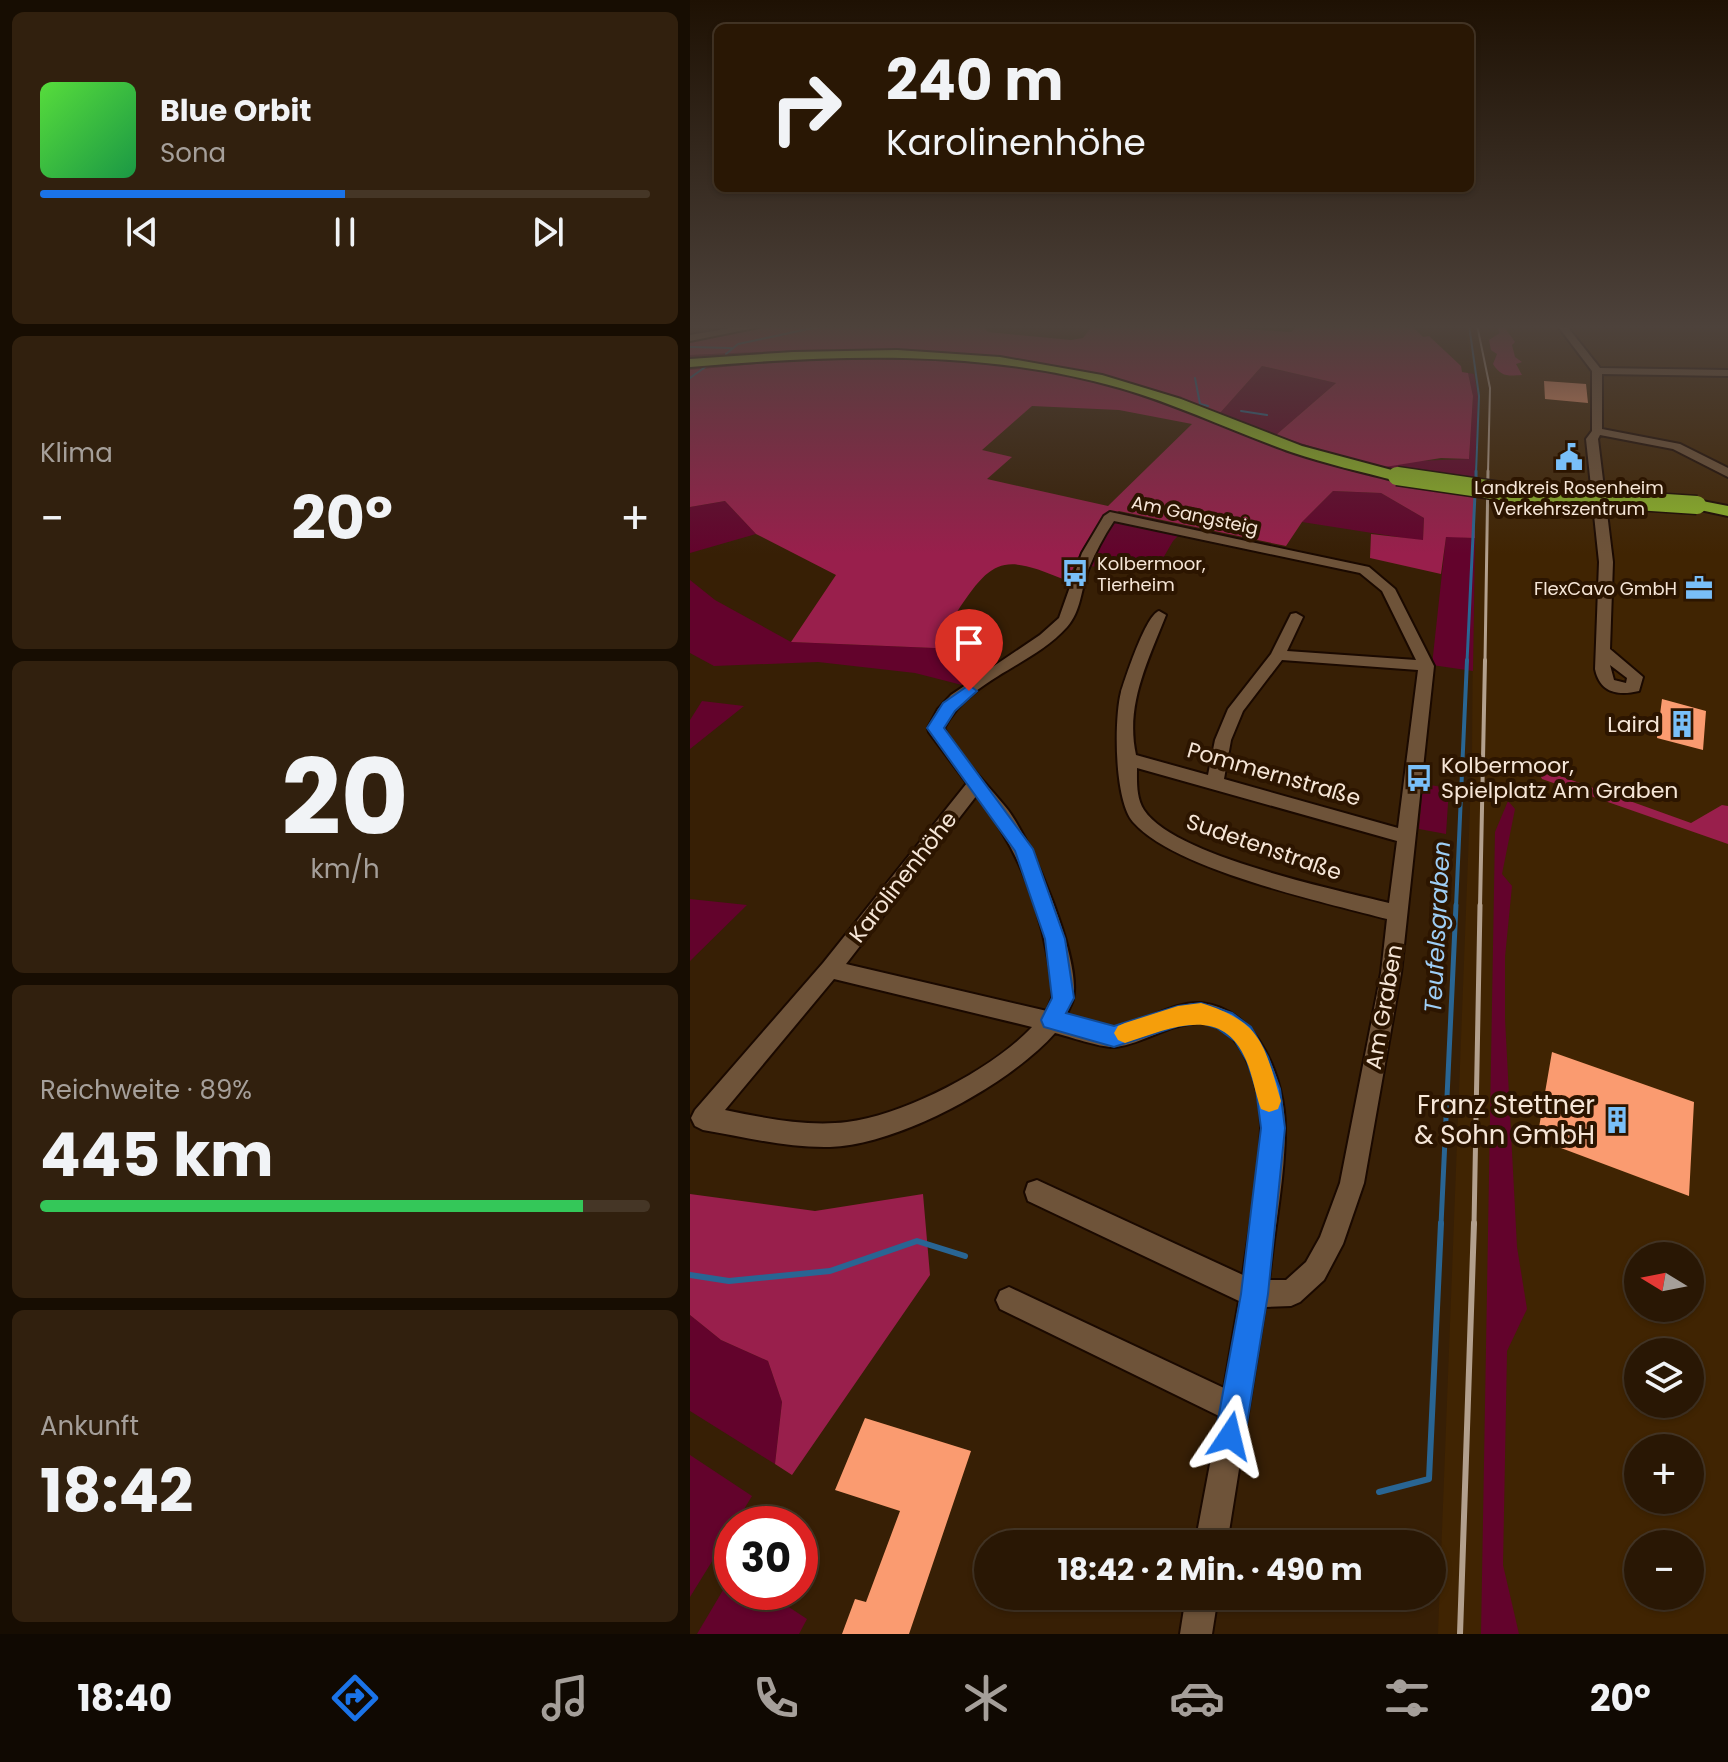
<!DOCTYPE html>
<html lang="de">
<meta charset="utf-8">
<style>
:root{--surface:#291704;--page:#31200e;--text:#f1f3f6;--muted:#a59f9a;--line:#453626;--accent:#1a73e8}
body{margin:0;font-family:Poppins,sans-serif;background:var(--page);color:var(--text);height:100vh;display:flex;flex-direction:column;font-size:30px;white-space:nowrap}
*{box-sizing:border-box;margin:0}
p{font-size:26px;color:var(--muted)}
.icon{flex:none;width:44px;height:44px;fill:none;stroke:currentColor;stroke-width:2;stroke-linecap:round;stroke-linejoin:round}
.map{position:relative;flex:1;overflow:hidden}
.sheet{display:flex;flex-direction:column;gap:12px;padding:12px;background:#170d02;width:690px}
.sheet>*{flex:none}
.top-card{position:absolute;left:24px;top:24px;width:760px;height:168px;border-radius:12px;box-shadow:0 2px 6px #0004,0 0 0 2px var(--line);background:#291704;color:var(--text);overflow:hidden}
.needle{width:52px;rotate:280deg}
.buttons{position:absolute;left:934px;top:1242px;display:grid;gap:16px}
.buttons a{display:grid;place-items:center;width:80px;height:80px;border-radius:50%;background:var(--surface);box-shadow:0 2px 6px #0004,0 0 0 2px var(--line);font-size:40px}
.speed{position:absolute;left:24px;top:1506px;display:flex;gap:16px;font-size:40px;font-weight:700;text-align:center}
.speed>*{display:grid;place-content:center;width:104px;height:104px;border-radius:50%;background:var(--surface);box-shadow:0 2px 6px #0004,0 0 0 2px var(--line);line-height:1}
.speed .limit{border:12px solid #d22;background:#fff;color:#111}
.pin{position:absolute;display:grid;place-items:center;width:68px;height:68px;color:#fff;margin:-82px -34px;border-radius:50% 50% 50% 0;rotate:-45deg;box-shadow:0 0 8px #0007}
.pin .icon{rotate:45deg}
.me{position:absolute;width:88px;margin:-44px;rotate:10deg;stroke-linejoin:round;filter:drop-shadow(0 0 6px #0008)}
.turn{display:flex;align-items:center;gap:28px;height:168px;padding:0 40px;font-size:36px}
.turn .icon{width:104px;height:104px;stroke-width:2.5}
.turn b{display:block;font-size:56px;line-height:68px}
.big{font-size:60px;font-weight:700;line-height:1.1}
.sheet .card{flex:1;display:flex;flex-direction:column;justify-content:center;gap:12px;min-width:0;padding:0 28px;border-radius:12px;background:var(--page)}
.sheet .dial{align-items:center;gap:0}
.dial b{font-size:104px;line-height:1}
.song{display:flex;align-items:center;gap:24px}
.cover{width:96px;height:96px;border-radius:12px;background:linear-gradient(135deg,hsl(110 70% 55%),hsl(140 70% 35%))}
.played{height:8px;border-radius:4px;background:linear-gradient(90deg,var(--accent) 50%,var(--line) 50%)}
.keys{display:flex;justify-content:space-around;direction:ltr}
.heat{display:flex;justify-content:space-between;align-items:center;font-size:44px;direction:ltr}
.charge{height:12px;border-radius:6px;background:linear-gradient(90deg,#34c759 89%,var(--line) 0)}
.trip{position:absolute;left:284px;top:1530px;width:472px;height:80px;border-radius:40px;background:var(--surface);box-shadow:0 2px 6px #0004,0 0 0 2px var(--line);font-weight:700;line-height:80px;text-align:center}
.tab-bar{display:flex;height:128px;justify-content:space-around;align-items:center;background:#100902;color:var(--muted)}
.tab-bar .icon{width:56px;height:56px}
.tab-bar .current{color:var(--accent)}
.tab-bar b{font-size:36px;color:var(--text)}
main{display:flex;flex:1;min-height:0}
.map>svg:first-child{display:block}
.built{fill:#402402;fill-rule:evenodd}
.green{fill:#63032c}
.forest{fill:#991f4c;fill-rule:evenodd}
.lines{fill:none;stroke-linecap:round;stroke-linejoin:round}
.stream-far4{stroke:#296593;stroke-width:2}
.stream-far3{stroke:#296593;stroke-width:3}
.stream-far2{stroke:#296593;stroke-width:4}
.stream-far1{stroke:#296593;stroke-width:5}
.stream{stroke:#296593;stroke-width:6}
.building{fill:#fa9b70}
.minor-casing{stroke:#1a0900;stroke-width:4}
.highway-casing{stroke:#1a0900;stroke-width:4}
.minor{fill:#6e5339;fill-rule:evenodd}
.highway{fill:#8fb72a;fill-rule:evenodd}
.rail-far4{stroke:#b3a08d;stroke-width:2}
.rail-far3{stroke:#b3a08d;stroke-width:3}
.rail-far2{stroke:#b3a08d;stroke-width:4}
.rail-far1{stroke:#b3a08d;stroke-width:5}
.rail{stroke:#b3a08d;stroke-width:6}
.highway-bridge-casing{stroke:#1a0900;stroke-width:21;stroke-linecap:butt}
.highway-bridge{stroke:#8fb72a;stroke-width:18}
.route{fill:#1a73e8;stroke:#114b97;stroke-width:2}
.slow{fill:#f59e0b}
.labels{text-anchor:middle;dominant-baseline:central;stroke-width:8;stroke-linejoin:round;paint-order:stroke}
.far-poi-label{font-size:18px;fill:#f6e6d7;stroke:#2c1500}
.far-street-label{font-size:18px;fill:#f6e6d7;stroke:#2c1500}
.poi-label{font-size:22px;fill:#f6e6d7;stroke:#2c1500;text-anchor:end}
.street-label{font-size:22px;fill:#f6e6d7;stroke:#2c1500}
.water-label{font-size:24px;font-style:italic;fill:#9ecef6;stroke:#2c1500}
.near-poi-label{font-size:26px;fill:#f6e6d7;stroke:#2c1500;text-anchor:end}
</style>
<main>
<section class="sheet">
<div class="card">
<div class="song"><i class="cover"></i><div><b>Blue Orbit</b><p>Sona</p></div></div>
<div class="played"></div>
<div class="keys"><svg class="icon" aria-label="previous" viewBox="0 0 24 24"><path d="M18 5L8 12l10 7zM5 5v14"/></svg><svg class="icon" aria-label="pause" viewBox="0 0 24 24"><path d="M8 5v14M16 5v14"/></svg><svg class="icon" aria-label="next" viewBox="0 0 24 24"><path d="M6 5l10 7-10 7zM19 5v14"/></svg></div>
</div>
<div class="card"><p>Klima</p>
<div class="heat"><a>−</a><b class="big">20°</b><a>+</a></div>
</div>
<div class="card dial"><b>20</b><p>km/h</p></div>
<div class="card"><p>Reichweite · 89%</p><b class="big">445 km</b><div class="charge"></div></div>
<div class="card"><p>Ankunft</p><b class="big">18:42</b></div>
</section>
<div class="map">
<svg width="1038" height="1634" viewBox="0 0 1038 1634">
<rect width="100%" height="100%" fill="#371f05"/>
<!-- built -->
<path class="built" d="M775,325H1038V1634H748L782,755L784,480L788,396ZM948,1256H1000V1308H948ZM948,1352H1000V1404H948ZM948,1448H1000V1500H948ZM948,1544H1000V1596H948Z"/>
<!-- green -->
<path class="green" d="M137,348C232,350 326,354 418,376C456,385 493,399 530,413L572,366L646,383L586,435L724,461L779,459L783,396L778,373L784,374L788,396L784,493C738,486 692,480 647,467C567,444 491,407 411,383C281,344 134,358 0,370V355Z
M643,491L691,493L734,518L733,541L612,522Z
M35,501L66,534L0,553V507Z
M425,521L491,533L483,541L465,572L398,566L414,534Z
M756,536L785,538L783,671L742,665Z
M0,580L25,600L101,642L268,649L302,659L276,686L225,673L128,662L24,666L0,653Z
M12,701L54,706L0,749V720Z
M733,784L759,788L756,834L729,829Z
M818,801L825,809L812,874L822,886L815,957V1019L827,1247L837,1309L817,1351L813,1565L829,1634H791L805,832Z
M0,899L57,905L0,961Z
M0,1315L31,1340L78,1361L92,1402L85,1464L0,1411Z
M0,1455L62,1496L45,1524H42V1529L0,1597Z
M42,1575V1592H76L117,1619L109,1634H7Z"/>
<!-- forest -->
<path class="forest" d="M76,325H292L298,332L381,340L393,338L403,325H541V328L601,332L608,325H735L724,328L733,337L739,336L771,366L772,372L778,373L783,396L779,459L751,458L695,467L653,457L586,435L646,383L572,366L530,413C493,400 457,386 420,377C282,343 140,348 0,355V338Z
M805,325H813L825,342L822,345L825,357L832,362L826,364L832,375C818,376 811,377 803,364L807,354L801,350L799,340L810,333Z
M132,358C225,356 320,360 410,383C492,404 566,443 646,467C691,480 738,486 784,493L785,538L756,537L751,574L680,558L681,534L733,540L734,518L691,493L643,491L612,522L596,546L429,511C402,525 389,553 378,581C315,555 304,555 267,612L270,631L263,644L268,649L101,642L146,575L66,534L35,501L0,507V370ZM342,406L429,410L502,424L418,506L297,479L322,457L292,450Z
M848,771L859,772L1001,823L1032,805L1038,806V844L852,779Z
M0,1194L125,1211L233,1194L240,1275L102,1475L85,1464L92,1402L78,1361L31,1340L0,1315Z"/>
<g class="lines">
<!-- stream-far4 -->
<path class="stream-far4" d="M779,325L789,396L786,473
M0,347L41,348
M36,354L48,344L137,325
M0,378L18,365
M505,378L510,404L518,406
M551,411L577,415"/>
<!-- stream-far3 -->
<path class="stream-far3" d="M786,482V471
M777,662L785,494"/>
<!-- stream-far2 -->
<path class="stream-far2" d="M766,907L777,660"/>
<!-- stream-far1 -->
<path class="stream-far1" d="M751,1225L766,905"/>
<!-- stream -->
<path class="stream" d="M0,1275L39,1281L140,1271L227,1241L275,1256
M689,1492L739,1479L751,1223"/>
</g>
<!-- building -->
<path class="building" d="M854,381L896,384L898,403L855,399Z
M972,699L1016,711L1013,750L967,738Z
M862,1052L1004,1102L999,1196L847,1139Z
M175,1418L281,1451L219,1634H152L165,1599L176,1602L210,1511L145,1490Z"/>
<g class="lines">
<!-- minor casing -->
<g class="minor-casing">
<path id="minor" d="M58,325H79L0,341V335Z
M867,325H876L910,368L1038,370V376L912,374V429L990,444L1038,468V477L983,449L910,435L908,439L923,562L920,649L953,677L949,691C928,696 910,693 905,669L909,562L896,439L902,431V371ZM920,665L937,678L936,683L924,680Z
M420,512L679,567L705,589L744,666L711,973L674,1183L653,1244L634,1280L610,1302L601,1306L575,1307L537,1544H505L529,1416L310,1309L306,1300L310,1291L319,1287L534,1388L549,1301L338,1201L335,1192L338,1183L347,1180L553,1275C559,1229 570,1174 571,1129C572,1092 555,1021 508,1023C478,1024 453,1044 425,1047C411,1048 381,1037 365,1033C320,1084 209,1145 140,1147C97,1148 55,1137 13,1130L5,1126L1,1118L5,1110L133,963L277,783L239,732L238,728L248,709L261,695L350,635L369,618L392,553L414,516ZM424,521L670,573L692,591L726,660L597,651L613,617L606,613L601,614L581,654L538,709L525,740L518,775L446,755C435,705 458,661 476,615L469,611C456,615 436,676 431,692C424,719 424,800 443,822C485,870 634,902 697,919L691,973L650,1183L630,1237L616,1262L596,1280H579C584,1231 595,1178 595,1129C595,1079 568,1009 511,1003C482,1001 450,1026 423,1027C409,1027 390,1019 376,1016C378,1010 382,1004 383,999C392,960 342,842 318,810C300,787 265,753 254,728C280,678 341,667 377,627C391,611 391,590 398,570C405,553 414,536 424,521ZM592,660L728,670L708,828L534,779L541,740L553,711ZM447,768L707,841L699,903C644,889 484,856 454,810C446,798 447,781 447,768ZM287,795C331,852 353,913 362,984V998L357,1011L156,964ZM144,979L342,1027C303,1069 214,1115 157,1122C117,1127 74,1118 35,1110Z
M496,1596H528L522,1634H490Z"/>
</g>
<!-- highway casing -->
<g class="highway-casing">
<path id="highway" d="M207,350L310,357L412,375L491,399L612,446L713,473L715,476L707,481C672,472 636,464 601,452C544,432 489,405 430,388C290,348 143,355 0,367V359L103,352Z
M1007,500L1038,506V516L1001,508L999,505L1001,502Z"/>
</g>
<!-- minor -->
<use href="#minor" class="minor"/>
<!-- highway -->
<use href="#highway" class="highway"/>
<!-- rail-far4 -->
<path class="rail-far4" d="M787,325L800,388L798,473"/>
<!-- rail-far3 -->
<path class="rail-far3" d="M795,662L798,471"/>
<!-- rail-far2 -->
<path class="rail-far2" d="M790,907L795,660"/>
<!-- rail-far1 -->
<path class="rail-far1" d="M784,1225L790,905"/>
<!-- rail -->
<path class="rail" d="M770,1634L784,1223"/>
<!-- highway-bridge casing -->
<g class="highway-bridge-casing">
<path id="highway-bridge" d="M707,476L824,493L1007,505"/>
</g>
<!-- highway-bridge -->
<use href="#highway-bridge" class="highway-bridge"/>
</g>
<!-- sky -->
<linearGradient id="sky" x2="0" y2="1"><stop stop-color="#1e1103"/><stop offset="0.59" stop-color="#4d423b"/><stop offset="1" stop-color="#4d423b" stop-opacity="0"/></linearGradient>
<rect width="1038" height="554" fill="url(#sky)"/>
<!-- route -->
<path class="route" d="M279,685L287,691L265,711L254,728L343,849L375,939L384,998L376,1013L424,1026L488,1006L511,1003L542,1013L561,1027L578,1057L590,1089L595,1128L578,1294L555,1436L550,1446L540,1450L529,1446L525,1436L551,1294L571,1128L566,1089L557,1061L545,1041L527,1028L511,1023L488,1026L424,1047L354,1027L351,1020L362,998L355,939L325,851L237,728L253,703Z"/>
<!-- slow -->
<path class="slow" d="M511,1003C572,1022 574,1044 591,1101L588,1109L579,1112L571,1109C565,1093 563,1076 556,1060C532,1003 479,1029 435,1043L428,1040L424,1033L428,1026L435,1023L488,1006Z"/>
<!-- icons -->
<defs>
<g id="civic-bare" transform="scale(2.16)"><path d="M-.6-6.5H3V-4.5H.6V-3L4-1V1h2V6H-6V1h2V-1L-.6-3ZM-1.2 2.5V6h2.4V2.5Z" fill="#79bff8" stroke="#2c1500" stroke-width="2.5" paint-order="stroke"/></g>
<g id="bus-bare" transform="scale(2.16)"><path d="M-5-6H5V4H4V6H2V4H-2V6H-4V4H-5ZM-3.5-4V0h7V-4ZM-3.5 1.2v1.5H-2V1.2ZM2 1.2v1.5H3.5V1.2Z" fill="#79bff8" stroke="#2c1500" stroke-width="2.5" paint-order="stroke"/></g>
<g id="office-bare" transform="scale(2.16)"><path d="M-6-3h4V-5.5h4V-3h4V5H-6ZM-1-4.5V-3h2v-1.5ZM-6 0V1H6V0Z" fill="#79bff8" stroke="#2c1500" stroke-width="2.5" paint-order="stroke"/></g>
<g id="building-bare" transform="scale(2.16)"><path d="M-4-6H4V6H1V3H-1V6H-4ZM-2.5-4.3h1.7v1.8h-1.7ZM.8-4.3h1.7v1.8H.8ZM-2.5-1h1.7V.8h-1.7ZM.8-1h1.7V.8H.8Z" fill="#79bff8" stroke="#2c1500" stroke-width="2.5" paint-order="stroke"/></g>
</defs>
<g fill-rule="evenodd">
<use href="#civic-bare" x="879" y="457"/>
<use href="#bus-bare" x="385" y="573"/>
<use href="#office-bare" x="1009" y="588"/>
<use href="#building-bare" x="992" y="724"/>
<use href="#bus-bare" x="729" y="778"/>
<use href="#building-bare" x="927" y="1120"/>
</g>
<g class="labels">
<!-- far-poi labels -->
<g class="far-poi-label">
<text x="879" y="487">Landkreis Rosenheim<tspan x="879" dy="21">Verkehrszentrum</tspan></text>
<text x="407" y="563" text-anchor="start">Kolbermoor,<tspan x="407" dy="21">Tierheim</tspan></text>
<text x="987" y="588" text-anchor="end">FlexCavo GmbH</text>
</g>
<!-- far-street labels -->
<g class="far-street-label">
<text transform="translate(505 515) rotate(12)">Am Gangsteig</text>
</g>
<!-- poi labels -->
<g class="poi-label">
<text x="970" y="724">Laird</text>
<text x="751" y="765" text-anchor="start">Kolbermoor,<tspan x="751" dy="25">Spielplatz Am Graben</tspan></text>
</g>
<!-- street labels -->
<g class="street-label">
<text transform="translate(584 774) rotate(16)">Pommernstraße</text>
<text transform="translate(574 847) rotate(19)">Sudetenstraße</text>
<text transform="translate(213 877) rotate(-52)">Karolinenhöhe</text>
<text transform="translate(694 1007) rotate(-80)">Am Graben</text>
</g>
<!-- water labels -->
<g class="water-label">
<text transform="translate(747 927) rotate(-87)">Teufelsgraben</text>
</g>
<!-- near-poi labels -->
<g class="near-poi-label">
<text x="905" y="1105">Franz Stettner<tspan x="905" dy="30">&amp; Sohn GmbH</tspan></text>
</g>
</g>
</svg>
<div class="buttons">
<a><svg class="needle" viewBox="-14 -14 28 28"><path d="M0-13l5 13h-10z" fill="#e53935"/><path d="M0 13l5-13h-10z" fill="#a59f9a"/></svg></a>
<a><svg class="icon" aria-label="layers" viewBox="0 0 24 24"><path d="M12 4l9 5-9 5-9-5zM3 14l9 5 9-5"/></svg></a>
<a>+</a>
<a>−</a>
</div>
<div class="speed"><div class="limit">30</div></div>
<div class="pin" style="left:279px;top:691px;background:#d93025"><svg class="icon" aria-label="arrive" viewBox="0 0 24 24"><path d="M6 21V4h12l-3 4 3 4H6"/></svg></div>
<svg class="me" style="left:540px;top:1436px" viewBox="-20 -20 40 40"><path d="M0-17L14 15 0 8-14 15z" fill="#1a73e8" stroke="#fff" stroke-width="4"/></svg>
<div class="trip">18:42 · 2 Min. · 490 m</div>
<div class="top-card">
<div class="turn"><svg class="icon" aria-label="right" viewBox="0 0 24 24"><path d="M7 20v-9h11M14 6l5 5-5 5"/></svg><div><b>240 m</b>Karolinenhöhe</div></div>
</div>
</div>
</main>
<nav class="tab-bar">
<b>18:40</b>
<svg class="icon current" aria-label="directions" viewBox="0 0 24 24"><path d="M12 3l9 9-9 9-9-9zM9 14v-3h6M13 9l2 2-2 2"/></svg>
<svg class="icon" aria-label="music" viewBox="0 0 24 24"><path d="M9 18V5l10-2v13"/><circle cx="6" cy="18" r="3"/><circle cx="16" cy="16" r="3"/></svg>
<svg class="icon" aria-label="phone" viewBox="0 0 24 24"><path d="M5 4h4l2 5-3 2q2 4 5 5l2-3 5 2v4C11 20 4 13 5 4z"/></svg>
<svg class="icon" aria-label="climate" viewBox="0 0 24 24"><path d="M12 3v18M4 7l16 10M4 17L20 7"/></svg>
<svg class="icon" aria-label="car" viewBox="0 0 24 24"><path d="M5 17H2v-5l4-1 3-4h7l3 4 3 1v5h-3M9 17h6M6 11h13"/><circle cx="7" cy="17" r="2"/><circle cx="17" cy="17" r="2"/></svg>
<svg class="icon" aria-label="filters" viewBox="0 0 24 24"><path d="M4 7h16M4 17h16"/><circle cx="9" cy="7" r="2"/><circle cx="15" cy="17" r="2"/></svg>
<b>20°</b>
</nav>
